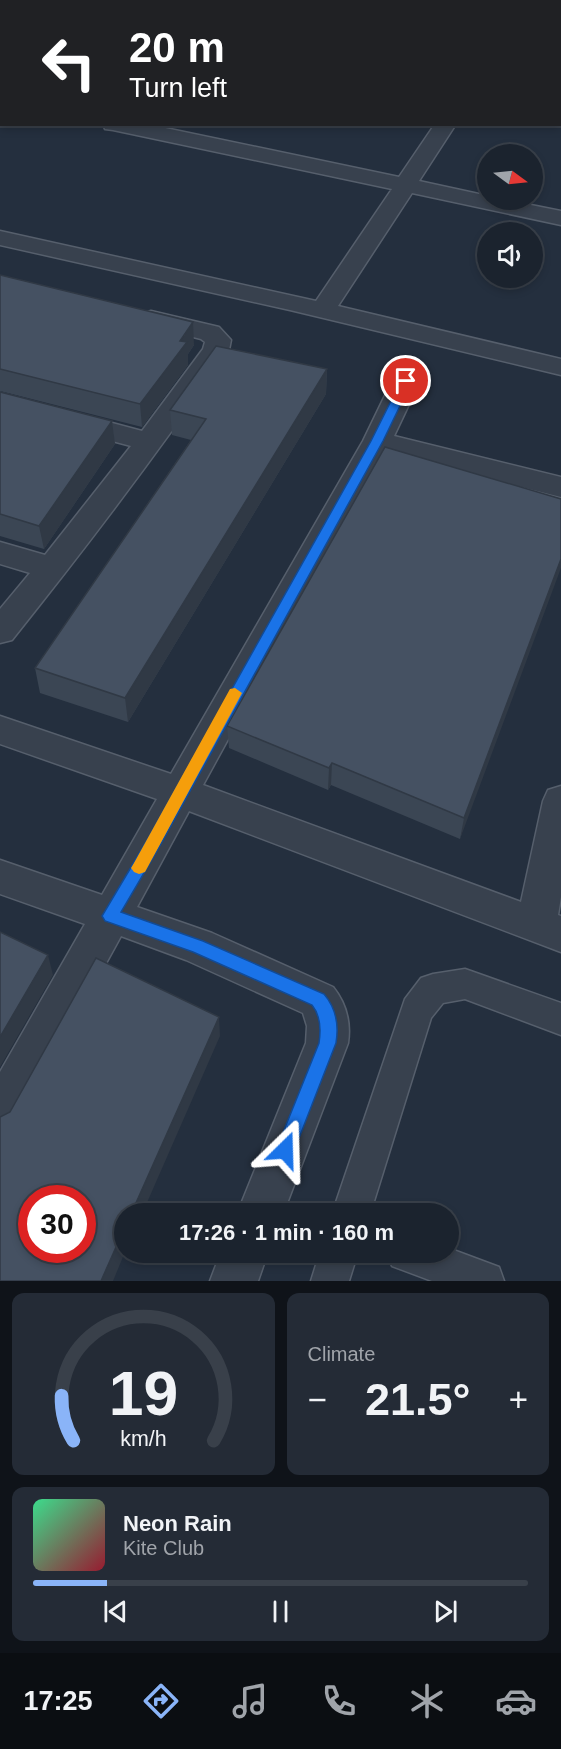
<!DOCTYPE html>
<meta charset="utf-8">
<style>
:root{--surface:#1b232e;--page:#242b36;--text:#f1f3f6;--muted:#a0a4aa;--line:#39404a;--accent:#8ab4f8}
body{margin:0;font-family:Helvetica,sans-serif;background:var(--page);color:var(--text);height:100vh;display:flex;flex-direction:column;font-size:22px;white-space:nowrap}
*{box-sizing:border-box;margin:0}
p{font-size:20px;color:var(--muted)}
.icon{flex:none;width:33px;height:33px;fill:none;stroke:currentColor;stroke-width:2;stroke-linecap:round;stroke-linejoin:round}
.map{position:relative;height:1281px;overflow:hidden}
.sheet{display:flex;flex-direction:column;gap:12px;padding:12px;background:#0f1319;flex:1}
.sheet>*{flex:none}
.top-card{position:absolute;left:0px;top:0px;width:561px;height:126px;box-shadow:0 3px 9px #0003,0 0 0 2px var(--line);background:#202124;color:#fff;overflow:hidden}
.needle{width:39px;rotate:105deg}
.tools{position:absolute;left:477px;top:144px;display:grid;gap:12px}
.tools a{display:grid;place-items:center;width:66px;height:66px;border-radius:50%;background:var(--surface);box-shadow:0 3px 9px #0003,0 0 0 2px var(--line);font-size:30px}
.speed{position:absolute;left:18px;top:1185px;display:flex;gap:12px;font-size:30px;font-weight:700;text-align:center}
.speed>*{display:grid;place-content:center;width:78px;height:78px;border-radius:50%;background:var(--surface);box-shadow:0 3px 9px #0003,0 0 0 2px var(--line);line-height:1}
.speed .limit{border:9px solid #d22;background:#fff;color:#111}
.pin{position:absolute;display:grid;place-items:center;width:51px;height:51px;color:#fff;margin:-26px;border:3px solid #fff;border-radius:50%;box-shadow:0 2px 6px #0007}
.me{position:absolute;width:66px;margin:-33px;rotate:22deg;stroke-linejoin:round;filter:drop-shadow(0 0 4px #0008)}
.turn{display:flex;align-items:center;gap:21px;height:126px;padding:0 30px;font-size:27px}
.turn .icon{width:78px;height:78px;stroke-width:2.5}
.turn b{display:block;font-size:42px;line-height:51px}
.big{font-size:45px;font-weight:600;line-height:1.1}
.sheet .card{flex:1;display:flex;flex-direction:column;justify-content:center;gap:9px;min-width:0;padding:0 21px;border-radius:12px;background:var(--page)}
.sheet .dial{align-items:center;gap:0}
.dial svg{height:156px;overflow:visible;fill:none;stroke:var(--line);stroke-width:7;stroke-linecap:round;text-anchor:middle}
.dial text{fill:var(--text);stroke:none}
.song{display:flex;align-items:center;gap:18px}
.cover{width:72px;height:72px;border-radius:9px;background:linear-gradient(135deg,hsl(150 70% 55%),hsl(350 70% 35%))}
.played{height:6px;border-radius:3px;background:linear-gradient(90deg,var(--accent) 15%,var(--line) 15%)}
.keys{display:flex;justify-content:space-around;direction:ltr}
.heat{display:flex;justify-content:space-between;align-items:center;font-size:33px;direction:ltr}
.sheet .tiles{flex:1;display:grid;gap:12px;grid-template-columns:1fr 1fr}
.card:last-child{grid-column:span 2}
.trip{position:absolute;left:114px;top:1203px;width:345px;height:60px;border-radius:30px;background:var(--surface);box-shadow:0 3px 9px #0003,0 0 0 2px var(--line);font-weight:600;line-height:60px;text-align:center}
.tabs{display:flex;height:96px;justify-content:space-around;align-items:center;background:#0b0e12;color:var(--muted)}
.tabs .icon{width:42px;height:42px}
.tabs .selected{color:var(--accent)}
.tabs b{font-size:27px;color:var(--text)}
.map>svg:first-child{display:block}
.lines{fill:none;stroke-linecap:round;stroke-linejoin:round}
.lane-casing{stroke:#565f6c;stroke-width:3}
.street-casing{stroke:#565f6c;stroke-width:3}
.lane{fill:#38414e;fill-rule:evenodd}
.street{fill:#38414e;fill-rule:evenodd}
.wall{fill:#3b4654}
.shaded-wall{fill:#303945}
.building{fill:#455162;stroke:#303945;stroke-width:1.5;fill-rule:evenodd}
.route{fill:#1a73e8;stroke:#114b97;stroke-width:1.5}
.slow{fill:#f59e0b}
</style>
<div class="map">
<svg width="561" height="1281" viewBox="0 0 561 1281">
<rect width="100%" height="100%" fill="#242f3e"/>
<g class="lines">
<!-- lane casing -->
<g class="lane-casing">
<path id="lane" d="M465,969L561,1003V1035L465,999L443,1003L431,1018L370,1214H332L405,999L421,978L433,974Z
M448,1248L499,1267L504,1281H432L392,1266L387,1252H448Z
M320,1252H358L349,1281H311Z"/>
</g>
<!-- street casing -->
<g class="street-casing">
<path id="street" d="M214,0H239L240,2H215Z
M412,0H430V2H412Z
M523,0H541L522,2Z
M2,33V45L0,46V34Z
M560,45H561V58H560Z
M560,104H561V117H560Z
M103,124H146L399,177L435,124H456L419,181L488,196V200H506L561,211V225L412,193L338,306L561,359V375L290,310L0,245V231L316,301L392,189L113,130L105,129Z
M151,311L219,327L231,340L229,350C160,450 88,545 12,640L0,643V609L30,573L0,564V542L45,555L131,446L0,411V393L142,431L203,349L205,342L201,339L142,324L138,319L142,314Z
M406,373L416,375L420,381L394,436L561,477V497L385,452L203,785L521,902L543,801L548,790L561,786V897L558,915L561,916V952L189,811L137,907L212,933L333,987C346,1003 351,1023 348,1043L283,1214H237L306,1043L307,1026L303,1013L186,960L121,936L15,1129L0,1136V1072L85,924L0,894V860L102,895L157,799L0,744V716L171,774L363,441L392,381L396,375Z
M221,1252H268L258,1281H210Z"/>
</g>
<!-- lane -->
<use href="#lane" class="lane"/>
<!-- street -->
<use href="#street" class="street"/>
</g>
<!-- wall -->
<path class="wall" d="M0,275L194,345L188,354V365L142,427L0,391Z
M327,369L326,394L128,722L40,693L35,668L191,440L172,435L170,410Z
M0,392L112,421L115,444L44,549L0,536Z
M561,499L460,839L331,785L328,790L229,748L227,726Z"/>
<!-- shaded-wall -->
<path class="shaded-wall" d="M193,322L194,345L188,354V365L142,427L140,404Z
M327,369L326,394L128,722L125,698Z
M112,421L115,444L44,549L39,526Z
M561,559V568L460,839L464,818Z
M332,763L331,785L328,790L329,768Z
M48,955L53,975L0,1067V1037Z
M219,1017L220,1036L142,1214H131Z
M124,1229L125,1252L113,1281H101Z"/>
<!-- building -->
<path class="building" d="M0,275L193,322L180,341L187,342L140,404L0,369Z
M216,346L327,369L125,698L35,668L206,419L170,410Z
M0,392L112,421L39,526L0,514Z
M385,447L561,499V559L464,818L332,763L329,768L227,726Z
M0,932L48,955L0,1037Z
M96,958L219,1017L131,1214H124V1229L101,1281H0V1117L10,1112ZM32,1198H82V1250H32Z"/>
<!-- route -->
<path class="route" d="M406,378L412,381L383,441L157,851L121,912L203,941L324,994C336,1008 339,1025 336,1043L292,1156L285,1159L279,1156L276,1150L319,1043C321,1030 321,1016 312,1005L193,952L105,921L102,916L146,842L371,441L401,381Z"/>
<!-- slow -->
<path class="slow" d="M235,688L242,693L145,872L139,874L134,872L131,868L134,863L230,689Z"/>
</svg>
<div class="tools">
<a><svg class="needle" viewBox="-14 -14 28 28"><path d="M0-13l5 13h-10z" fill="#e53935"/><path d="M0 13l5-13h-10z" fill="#a0a4aa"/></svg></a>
<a><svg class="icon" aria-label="sound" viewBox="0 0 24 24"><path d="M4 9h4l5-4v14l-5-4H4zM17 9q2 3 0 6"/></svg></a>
</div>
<div class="speed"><div class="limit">30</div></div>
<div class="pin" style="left:406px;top:381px;background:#d93025"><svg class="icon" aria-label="arrive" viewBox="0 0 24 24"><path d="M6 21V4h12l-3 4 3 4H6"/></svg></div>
<svg class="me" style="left:285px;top:1150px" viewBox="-20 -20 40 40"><path d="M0-17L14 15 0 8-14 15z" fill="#1a73e8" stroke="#fff" stroke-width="4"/></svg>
<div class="trip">17:26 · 1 min · 160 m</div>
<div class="top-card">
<div class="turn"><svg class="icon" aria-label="left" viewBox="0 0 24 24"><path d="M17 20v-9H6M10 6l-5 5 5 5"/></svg><div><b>20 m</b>Turn left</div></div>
</div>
</div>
<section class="sheet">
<div class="tiles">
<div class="card dial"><svg viewBox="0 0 100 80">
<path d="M14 69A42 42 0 1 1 86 69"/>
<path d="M14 69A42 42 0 0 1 8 46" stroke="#8ab4f8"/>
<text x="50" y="56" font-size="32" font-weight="700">19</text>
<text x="50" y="72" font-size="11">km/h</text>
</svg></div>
<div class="card"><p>Climate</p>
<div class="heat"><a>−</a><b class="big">21.5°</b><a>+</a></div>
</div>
<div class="card">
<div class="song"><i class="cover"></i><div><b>Neon Rain</b><p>Kite Club</p></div></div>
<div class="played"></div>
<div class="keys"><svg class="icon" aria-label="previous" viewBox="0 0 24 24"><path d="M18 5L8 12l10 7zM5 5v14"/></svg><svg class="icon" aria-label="pause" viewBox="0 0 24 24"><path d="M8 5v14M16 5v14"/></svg><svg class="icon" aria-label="next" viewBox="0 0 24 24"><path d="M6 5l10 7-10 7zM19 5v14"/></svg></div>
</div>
</div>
</section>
<nav class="tabs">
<b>17:25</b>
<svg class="icon selected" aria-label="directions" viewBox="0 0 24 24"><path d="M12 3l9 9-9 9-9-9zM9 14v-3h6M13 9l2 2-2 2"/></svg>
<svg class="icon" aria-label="music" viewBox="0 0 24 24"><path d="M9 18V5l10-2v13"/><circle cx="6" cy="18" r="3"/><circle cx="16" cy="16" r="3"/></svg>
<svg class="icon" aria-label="phone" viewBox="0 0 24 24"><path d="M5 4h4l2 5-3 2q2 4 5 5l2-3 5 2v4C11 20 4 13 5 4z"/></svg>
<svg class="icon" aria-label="climate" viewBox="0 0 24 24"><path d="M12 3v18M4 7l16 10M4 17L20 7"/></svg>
<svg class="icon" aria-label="car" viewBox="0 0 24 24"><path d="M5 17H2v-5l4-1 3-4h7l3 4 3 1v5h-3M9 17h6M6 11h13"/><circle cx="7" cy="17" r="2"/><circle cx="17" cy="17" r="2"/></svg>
</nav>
